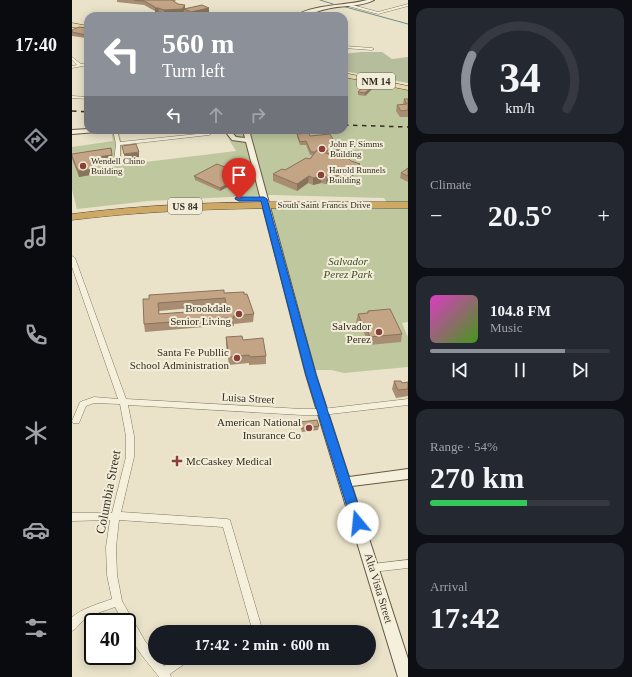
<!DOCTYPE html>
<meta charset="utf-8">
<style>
:root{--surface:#171b24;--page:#242831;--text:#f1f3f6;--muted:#9ea1a6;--line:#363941;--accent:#8c9099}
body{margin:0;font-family:Georgia,serif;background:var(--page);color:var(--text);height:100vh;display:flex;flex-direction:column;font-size:15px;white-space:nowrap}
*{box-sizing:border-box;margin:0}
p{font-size:13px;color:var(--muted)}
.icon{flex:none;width:22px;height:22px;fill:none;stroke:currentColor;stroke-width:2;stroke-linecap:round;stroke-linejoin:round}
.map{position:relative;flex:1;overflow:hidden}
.side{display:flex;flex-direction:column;gap:8px;padding:8px;background:#0d0f14;width:224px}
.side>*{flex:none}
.top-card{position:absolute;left:12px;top:12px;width:264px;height:122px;border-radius:12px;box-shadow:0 2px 10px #0003;background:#8c9099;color:#fff;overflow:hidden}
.speed{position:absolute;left:12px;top:613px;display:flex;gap:8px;font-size:20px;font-weight:700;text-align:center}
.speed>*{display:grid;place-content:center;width:52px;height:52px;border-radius:50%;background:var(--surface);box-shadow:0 2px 10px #0003;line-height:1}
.speed .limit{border:2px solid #111;border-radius:6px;background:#fff;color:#111}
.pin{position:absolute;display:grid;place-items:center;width:34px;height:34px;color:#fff;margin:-41px -17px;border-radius:50% 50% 50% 0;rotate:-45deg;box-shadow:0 0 4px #0007}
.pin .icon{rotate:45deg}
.me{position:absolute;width:44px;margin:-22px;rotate:343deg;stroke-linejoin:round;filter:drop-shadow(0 0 3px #0008)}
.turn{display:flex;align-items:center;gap:14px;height:84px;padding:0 12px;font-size:18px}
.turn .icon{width:52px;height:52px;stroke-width:2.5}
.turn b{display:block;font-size:28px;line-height:34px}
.lanes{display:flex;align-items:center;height:38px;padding:0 12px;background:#0003;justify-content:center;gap:20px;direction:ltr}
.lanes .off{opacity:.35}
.big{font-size:30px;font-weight:600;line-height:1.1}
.side .tile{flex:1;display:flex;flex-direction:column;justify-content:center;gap:6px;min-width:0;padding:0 14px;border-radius:12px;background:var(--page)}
.side .dial{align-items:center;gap:0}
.dial svg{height:104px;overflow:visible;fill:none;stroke:var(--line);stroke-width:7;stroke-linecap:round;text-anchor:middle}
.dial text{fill:var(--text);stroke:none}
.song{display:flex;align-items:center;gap:12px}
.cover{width:48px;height:48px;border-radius:6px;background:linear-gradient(135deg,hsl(310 70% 55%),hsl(100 70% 35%))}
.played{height:4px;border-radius:2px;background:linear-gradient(90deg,var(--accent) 75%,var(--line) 75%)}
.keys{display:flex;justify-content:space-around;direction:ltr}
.heat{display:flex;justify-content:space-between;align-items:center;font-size:22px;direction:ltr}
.charge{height:6px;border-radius:3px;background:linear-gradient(90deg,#34c759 54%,var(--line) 0)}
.trip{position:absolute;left:76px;top:625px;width:228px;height:40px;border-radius:20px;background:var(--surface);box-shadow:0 2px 10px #0003;font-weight:600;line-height:40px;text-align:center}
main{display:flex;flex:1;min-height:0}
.tab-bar{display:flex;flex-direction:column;width:72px;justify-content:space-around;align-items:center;background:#090b0e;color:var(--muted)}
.tab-bar .icon{width:28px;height:28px}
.tab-bar .current{color:var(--accent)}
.tab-bar b{font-size:18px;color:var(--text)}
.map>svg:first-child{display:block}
.green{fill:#bfc79f}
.cemetery{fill:#b6bd9d}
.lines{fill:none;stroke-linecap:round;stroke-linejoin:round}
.stream{stroke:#718c88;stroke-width:1}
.street-casing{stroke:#847760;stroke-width:1}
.secondary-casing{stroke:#665843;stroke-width:2}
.primary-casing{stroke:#534534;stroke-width:1}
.highway-casing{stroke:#534534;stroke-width:1}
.street{fill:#f5f0dc;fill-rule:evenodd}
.secondary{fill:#f5f0dc;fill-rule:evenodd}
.primary{fill:#e8d9a7;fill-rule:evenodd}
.highway{fill:#cea965;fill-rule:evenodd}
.rail{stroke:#372e22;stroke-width:1.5;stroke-dasharray:4.5 4.5;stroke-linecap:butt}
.wall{fill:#a88d72;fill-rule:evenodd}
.shaded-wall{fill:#88735c}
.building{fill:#c3a484;stroke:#88735c;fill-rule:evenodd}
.route{fill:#1a73e8;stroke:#114b97}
.poi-dot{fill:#8d3e37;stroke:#f2edd9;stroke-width:1.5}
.labels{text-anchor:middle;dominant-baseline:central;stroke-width:4;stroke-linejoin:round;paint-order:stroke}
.far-poi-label{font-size:9px;fill:#372e22;stroke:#f2edd9;text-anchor:start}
.far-street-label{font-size:9px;fill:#372e22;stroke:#f2edd9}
.shield{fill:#f2edd9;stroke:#6f6759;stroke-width:1}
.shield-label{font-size:10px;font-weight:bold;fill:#372e22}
.park-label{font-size:11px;font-style:italic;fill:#44512b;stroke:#f2edd9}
.poi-label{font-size:11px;fill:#372e22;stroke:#f2edd9;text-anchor:end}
.street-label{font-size:11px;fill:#372e22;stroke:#f2edd9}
.near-street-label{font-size:13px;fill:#372e22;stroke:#f2edd9}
</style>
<main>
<nav class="tab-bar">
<b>17:40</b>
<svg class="icon current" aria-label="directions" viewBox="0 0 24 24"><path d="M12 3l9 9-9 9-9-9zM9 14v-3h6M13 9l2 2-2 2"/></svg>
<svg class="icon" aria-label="music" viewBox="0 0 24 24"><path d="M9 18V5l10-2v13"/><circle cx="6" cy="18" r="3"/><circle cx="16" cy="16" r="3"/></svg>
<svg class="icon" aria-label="phone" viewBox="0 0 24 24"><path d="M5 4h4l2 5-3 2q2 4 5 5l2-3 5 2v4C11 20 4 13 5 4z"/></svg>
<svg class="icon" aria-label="climate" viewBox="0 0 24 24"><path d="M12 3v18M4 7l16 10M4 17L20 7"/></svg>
<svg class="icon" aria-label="car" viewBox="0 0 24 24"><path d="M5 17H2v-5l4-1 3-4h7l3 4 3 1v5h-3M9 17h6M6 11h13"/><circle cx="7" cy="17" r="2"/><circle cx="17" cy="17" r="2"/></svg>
<svg class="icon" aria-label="filters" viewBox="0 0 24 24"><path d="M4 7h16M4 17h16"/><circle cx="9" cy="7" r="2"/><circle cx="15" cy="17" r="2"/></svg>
</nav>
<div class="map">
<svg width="336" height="677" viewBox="0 0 336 677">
<rect width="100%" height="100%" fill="#eae3ca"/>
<!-- green -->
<path class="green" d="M272,76L336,89V322L330,323L336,337V367L272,373L259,370H243L240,365L241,362L236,342L233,339L234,334L217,273L215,272V267L206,234L204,232L205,229L200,210L201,207H318L312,198L200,195L76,201L5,209L0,190V147L41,141L39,130H46L50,143L49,165L164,151L152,131L140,133L138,130H272Z"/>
<!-- cemetery -->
<path class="cemetery" d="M289,52H310L320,59L336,57V83L272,71V54Z"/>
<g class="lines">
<!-- stream -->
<path class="stream" d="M248,0L261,4
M270,6L336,24"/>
<!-- street casing -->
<g class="street-casing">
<path id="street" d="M277,4L306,12L336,4V6L306,14L276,6Z
M272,46L300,48L302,49L300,50L272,48Z
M0,57L9,64L16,63V65L0,68V66L5,65L0,60Z
M0,96L16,97V99L0,98Z
M41,130H45L48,142L135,133V130H139V134L137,135L48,145V161L45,163L42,161L44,144Z
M0,256L3,258L54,399L230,409H250L336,399V405L250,415H230L56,405L62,436V457L49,512L155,519L158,520L191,632H181L151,527L47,520L44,547L45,575L50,601L73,641L83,654V658H86L92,666L102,658H116L115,662L98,674L99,677H87C76,662 55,641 55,622H51L43,607C32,611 21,614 12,620C7,623 5,629 0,631V617C11,608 26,604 40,599L35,575L34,547L38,520L0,521V513H40L54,457V436L48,404L22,403L14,406L7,423H1L0,421L8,402L22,397L46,399L0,267Z
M336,560V568L300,572L297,571L295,568L297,565L300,564Z"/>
</g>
<!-- secondary casing -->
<g class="secondary-casing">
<path id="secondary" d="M295,0H302C289,7 274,5 259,8C247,10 236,16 223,16C242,4 273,6 295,0Z
M16,129V130H28L25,132L0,134V130Z
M152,130H158L164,137L173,138L171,130H177L244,375L277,477L336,469V479L280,486L336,659V677H326L234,375L174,142L160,140Z"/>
</g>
<!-- primary casing -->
<g class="primary-casing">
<path id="primary" d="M0,23L16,26V30L0,27Z
M272,73L336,86V90L272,77Z"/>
</g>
<!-- highway casing -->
<g class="highway-casing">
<path id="highway" d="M210,202H336V208C224,208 112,206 0,220V214C70,205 139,202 210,202Z"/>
</g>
<!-- street -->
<use href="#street" class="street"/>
<!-- secondary -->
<use href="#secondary" class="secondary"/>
<!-- primary -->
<use href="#primary" class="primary"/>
<!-- highway -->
<use href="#highway" class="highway"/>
<!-- rail -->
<path class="rail" d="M0,111L16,112
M272,125L336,127"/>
</g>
<!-- wall -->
<path class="wall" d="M45,0H104L102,2L113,9L137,8V12L120,16L112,13V11L111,13L92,14L87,12L83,13V11L72,5L45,2Z
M16,28V39L14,38L0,36V30Z
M300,89L293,96L286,95V92Z
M332,99H336V117H328L324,111L325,105L331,104Z
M225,134L238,136L267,150V154H257L271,159L279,161L288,164L287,171L270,184L260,180L254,184L249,183L241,185L236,183L225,191L201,181V174L213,170L238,159L240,155H238L234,145H228L225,137Z
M0,154L41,160L20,163L23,174L7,177L0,159Z
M336,168V182L328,178L329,173Z
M172,175V178L148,191L123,180L122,176Z
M152,293L172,294L182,314L181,322L162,324V326L157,327L156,325L73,332L72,324L77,299ZM153,305L154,309L87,314V311Z
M296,311L330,334L329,342L297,345L291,330L288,331L284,322L286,314L295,313Z
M154,337L171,340L194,356V364L177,365V363L157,365L154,345Z
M322,381L330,383L336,382V396L324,398L320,389Z
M228,422L247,426L246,430L230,432L228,426Z"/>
<!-- shaded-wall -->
<path class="shaded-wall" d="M113,5V9H112V11L111,13L92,14V10Z
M83,8H86L87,12L83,13Z
M137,8V12L120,16L119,12Z
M276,85V88L272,91V88Z
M301,86L300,89L293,96V93Z
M39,148L41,160L19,163L18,158Z
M67,152V157L53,159L52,154Z
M288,164L287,171L270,184L271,177Z
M23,169V174L7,177L6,171Z
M260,173V180L254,184L255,177Z
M172,175V178L148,191V188Z
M237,176L236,183L225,191V184Z
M250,176L249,183L241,185V178Z"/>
<!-- building -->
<path class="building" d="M62,0H100L106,4L113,5L110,9L92,10L86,8H83V7L72,1Z
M130,5L137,8L119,12L112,9Z
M7,27L16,28V36L14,35L0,32V30Z
M272,84L276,85L272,88Z
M294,84L301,86L293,93L286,92Z
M332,99H336V110L329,111L325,105L335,104Z
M237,133L238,136L258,134L267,150L248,151L245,150L243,152H239L234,141L228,142L225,134Z
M64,144L67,152L52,154L50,146Z
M39,148L40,155L18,158L23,169L6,171L0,156V154Z
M245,150L271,159L276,158L279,161L288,164L271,177L260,173L255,177L250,176L241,178L237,176L225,184L201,174L210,169L213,170L234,158L238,159Z
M145,164L172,175L148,188L122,176Z
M336,168V176L329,173Z
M152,290V293L172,292V294H175L182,314L161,316L162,318L157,319L156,318L72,324L71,299H77V295ZM153,298L155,309L87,314L86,303Z
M318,309L330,334L298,337L292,323H290L286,314L296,313V311Z
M170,336L171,340L191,338L194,356L178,357L177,355L157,357L154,337Z
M322,381H329L330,383L336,382V389L326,390Z
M245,420L247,426L230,428L228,422Z"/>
<!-- route -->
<path class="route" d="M164,197H192L195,199L244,375L292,523L290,526L286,528L282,526L280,523L234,375L189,201H167L163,199Z"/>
<!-- markers -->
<g class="poi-dot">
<circle cx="250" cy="149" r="4"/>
<circle cx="11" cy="166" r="4"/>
<circle cx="249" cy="175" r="4"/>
<circle cx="167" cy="314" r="4"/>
<circle cx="307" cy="332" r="4"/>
<circle cx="165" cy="358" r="4"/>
<circle cx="237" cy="428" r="4"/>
<path d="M103 455h4v4h4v4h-4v4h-4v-4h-4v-4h4z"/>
</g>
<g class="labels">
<!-- far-poi labels -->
<g class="far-poi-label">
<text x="258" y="144">John F. Simms<tspan x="258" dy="10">Building</tspan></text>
<text x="19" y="161">Wendell Chino<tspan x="19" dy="10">Building</tspan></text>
<text x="257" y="170">Harold Runnels<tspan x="257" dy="10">Building</tspan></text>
</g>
<!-- far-street labels -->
<g class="far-street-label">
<text x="252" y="205">South Saint Francis Drive</text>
</g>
<!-- shield labels -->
<g class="shield">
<rect x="285" y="73" width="38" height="16" rx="3"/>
<rect x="96" y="198" width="34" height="16" rx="3"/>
</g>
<g class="shield-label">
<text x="304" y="81">NM 14</text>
<text x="113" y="206">US 84</text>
</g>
<!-- park labels -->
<g class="park-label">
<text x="276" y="261">Salvador<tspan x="276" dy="13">Perez Park</tspan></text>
</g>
<!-- poi labels -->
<g class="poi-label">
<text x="159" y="308">Brookdale<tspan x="159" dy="13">Senior Living</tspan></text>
<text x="299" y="326">Salvador<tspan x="299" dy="13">Perez</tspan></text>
<text x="157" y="352">Santa Fe Publlic<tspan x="157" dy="13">School Administration</tspan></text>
<text x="229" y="422">American National<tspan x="229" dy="13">Insurance Co</tspan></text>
<text x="114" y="461" text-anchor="start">McCaskey Medical</text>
</g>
<!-- street labels -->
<g class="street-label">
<text transform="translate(176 398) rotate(3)">Luisa Street</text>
<text transform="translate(307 588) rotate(73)">Alta Vista Street</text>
</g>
<!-- near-street labels -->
<g class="near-street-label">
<text transform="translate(36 492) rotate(-79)">Columbia Street</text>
</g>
</g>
</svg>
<div class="speed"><div class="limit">40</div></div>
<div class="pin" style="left:167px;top:199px;background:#d93025"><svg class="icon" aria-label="arrive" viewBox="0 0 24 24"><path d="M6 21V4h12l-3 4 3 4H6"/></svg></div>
<svg class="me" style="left:286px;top:523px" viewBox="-20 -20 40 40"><circle r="19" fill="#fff"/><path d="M0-13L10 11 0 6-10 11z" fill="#1a73e8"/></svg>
<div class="trip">17:42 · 2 min · 600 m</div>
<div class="top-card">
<div class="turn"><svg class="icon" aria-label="left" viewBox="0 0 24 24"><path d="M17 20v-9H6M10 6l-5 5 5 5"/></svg><div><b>560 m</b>Turn left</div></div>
<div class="lanes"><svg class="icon" aria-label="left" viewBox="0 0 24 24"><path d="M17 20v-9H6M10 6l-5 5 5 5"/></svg><svg class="icon off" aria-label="ahead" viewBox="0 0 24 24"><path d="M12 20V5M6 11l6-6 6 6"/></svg><svg class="icon off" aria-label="right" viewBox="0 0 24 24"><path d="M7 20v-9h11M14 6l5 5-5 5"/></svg></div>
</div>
</div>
<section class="side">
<div class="tile dial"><svg viewBox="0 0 100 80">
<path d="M14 69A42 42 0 1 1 86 69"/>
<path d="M14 69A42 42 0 0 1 13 28" stroke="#8c9099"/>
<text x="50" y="56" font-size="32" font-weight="700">34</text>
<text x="50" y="72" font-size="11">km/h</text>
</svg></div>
<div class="tile"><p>Climate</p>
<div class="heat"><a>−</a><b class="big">20.5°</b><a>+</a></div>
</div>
<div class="tile">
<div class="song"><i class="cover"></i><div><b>104.8 FM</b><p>Music</p></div></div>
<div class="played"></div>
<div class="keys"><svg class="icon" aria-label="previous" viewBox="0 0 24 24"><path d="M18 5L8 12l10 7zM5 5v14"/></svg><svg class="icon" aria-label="pause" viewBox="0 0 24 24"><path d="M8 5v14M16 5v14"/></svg><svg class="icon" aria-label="next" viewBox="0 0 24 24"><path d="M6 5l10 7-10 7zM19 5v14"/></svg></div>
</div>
<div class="tile"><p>Range · 54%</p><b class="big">270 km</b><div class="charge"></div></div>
<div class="tile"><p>Arrival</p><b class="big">17:42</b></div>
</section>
</main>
